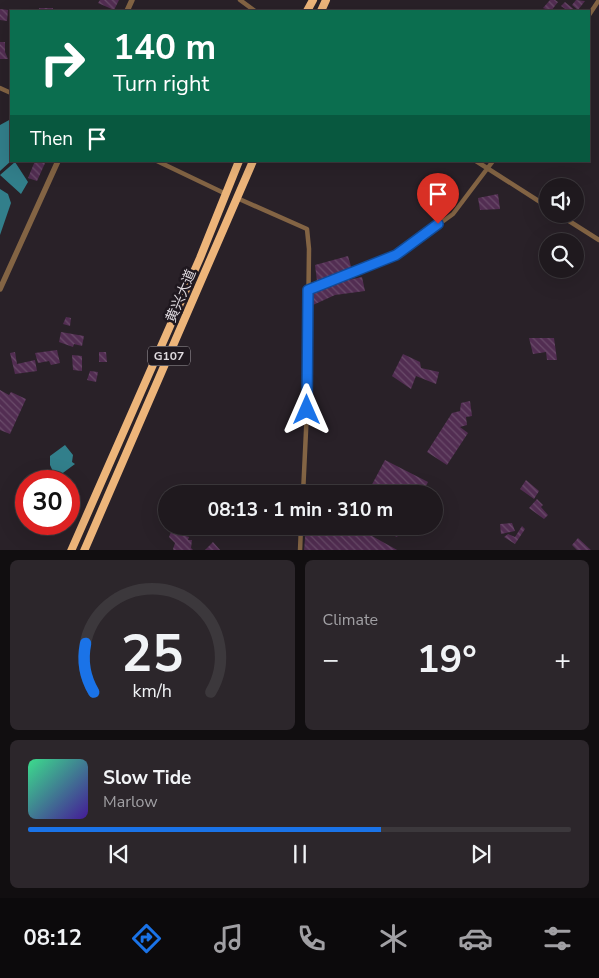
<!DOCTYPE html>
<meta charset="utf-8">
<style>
:root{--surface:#1f191e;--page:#2c262b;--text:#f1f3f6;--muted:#a1a0a4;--line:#3c383c;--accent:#1a73e8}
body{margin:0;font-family:"Nunito Sans","Noto Sans SC",sans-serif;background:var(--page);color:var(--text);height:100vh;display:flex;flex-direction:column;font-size:19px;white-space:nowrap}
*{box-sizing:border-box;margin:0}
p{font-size:16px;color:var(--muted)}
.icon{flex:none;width:28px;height:28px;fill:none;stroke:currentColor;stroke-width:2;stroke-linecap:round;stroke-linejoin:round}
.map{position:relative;height:550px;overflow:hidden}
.details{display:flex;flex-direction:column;gap:10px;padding:10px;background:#110e10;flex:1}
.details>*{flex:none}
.top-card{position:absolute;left:10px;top:10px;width:580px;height:152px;border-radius:0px;box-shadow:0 5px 20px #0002,0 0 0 1px var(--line);background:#0b6e4f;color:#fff;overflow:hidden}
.controls{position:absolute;left:539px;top:178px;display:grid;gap:10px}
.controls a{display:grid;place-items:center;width:45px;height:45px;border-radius:50%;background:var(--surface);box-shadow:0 5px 20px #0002,0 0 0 1px var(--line);font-size:25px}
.speed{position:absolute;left:15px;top:470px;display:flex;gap:10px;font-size:25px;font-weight:700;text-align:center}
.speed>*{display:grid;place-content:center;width:65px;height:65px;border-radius:50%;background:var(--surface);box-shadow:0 5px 20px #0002,0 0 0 1px var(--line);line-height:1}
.speed .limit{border:8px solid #d22;background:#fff;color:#111}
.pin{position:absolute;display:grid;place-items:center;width:42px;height:42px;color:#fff;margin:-51px -21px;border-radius:50% 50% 50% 0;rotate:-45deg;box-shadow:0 0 5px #0007}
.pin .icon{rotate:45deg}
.me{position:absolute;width:55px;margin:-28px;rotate:0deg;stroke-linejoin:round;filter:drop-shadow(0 0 4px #0008)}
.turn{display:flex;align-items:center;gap:18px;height:105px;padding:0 20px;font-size:22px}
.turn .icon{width:65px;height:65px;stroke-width:2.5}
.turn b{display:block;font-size:35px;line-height:42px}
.then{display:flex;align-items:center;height:48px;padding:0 20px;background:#0003;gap:10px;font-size:19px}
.big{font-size:38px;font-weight:700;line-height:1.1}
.details .tile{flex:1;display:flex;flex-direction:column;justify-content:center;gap:8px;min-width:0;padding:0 18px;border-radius:8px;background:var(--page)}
.details .dial{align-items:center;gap:0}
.dial svg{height:130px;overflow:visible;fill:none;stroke:var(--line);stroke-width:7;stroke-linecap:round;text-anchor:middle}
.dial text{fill:var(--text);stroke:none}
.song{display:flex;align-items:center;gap:15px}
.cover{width:60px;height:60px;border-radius:8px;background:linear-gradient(135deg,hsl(150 70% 55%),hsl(260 70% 35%))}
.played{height:5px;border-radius:2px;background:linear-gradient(90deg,var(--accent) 65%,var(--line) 65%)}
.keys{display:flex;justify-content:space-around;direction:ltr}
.heat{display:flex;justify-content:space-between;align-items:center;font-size:28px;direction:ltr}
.details .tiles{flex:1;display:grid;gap:10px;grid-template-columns:1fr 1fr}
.tile:last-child{grid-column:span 2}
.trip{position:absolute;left:158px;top:485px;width:285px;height:50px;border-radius:25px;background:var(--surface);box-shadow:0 5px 20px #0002,0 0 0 1px var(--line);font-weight:700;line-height:50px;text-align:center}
.dock{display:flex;height:80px;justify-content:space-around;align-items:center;background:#0c0a0c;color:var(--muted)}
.dock .icon{width:35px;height:35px}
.dock .on{color:var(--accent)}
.dock b{font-size:22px;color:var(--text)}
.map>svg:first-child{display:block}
.water{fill:#327f8b}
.building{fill:url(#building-back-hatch)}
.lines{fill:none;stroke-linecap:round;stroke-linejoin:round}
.minor{stroke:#836444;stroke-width:4.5}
.tertiary{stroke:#836444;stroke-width:5.5}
.trunk{stroke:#edb57a;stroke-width:8}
.route-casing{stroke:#114b97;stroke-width:12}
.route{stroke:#1a73e8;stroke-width:9}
.labels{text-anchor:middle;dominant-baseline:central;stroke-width:5;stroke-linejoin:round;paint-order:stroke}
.shield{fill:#1f181f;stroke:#a5a0a5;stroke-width:1}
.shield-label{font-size:12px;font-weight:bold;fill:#dfdadf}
.street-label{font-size:14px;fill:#dfdadf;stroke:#1f181f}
</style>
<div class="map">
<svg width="599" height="551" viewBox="0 0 599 551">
<defs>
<pattern id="building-back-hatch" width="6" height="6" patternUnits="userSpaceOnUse" patternTransform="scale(1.25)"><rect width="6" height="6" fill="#522d52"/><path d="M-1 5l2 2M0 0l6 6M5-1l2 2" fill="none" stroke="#6a4b6a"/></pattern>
</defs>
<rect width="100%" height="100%" fill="#292128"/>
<!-- water -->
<path class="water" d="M11,119V161L0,171V125Z
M15,162L28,182L21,194L0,175Z
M0,189L8,194L11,203L0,235Z
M65,445L73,455L72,462L75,464L56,478L50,465V456Z"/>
<!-- building -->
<path class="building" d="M100,0H119L114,10L98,3Z
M550,0H555L558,2L551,11L543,8Z
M576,0L585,1L578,10L572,5Z
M565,2L576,11H568L561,6Z
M39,8H53V11H39Z
M0,9L8,10L7,21L0,20Z
M0,42H5V52L8,59H0Z
M35,161H46L37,181L28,178Z
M498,194L500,209L480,210L478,198Z
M348,256L352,270L317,281L315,265Z
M362,277L365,291L335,295L313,305L312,291L334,283Z
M66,317L71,318L70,326L63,324Z
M61,332L84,336L82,346L74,344L73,347L59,342Z
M529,338H554L557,360H547L546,352L533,354Z
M57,350L60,363L51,365L49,361L38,363L35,353Z
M15,352L17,364L35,360L37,371L15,374L10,353Z
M99,352H106L107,362H99Z
M403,354L420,362L421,368L439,372L436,384L416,376L411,389L392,376Z
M72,355L82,356V371L73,370Z
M90,371L98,372L96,382L87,380Z
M0,390L9,395L11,392L26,399L10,434L0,430Z
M470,401L472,416L466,417L467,425L460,427L468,433L447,465L427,452L452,413L460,411L461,403Z
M385,460L428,482L422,494H367Z
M526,480L539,491L534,499L520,489Z
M537,499L543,505L541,507L548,515L544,519L529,508Z
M512,523L515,531L501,534L500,524Z
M306,526H354L399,551H304Z
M375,526H403L397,537Z
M522,526L525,529L515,544L504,537L508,534L515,537Z
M173,527L182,530V535L189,537L188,540H192L191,548L194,551H174L173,549L175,543L169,537Z
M578,538L592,551H578L572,545Z
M213,542L221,551H204Z"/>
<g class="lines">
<!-- minor -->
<path class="minor" d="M240,0L255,11
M589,15L599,0
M0,88L11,93
M157,161L226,194
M476,161L548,207
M237,198L307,229L309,249L307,410L303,494
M558,214L599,240
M308,290L396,255L453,214L493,161
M300,551L301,526"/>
<!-- tertiary -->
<path class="tertiary" d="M127,11L132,0
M0,289L58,161"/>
<!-- trunk -->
<path class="trunk" d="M307,11L313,0
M321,11L326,0
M71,551L200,258L239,161
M84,551L253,161"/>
</g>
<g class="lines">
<!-- route casing -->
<g class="route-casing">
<path id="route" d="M307,410L308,290L396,255L438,224"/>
</g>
<!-- route -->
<use href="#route" class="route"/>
</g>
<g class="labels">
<!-- shield labels -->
<rect class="shield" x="148" y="346.5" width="42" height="19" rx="4"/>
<g class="shield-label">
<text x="169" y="356">G107</text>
</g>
<!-- street labels -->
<g class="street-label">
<text transform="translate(181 296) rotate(-67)">黄兴大道</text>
</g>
</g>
</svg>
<div class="controls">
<a><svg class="icon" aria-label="sound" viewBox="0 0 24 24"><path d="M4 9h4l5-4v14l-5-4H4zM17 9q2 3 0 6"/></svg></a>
<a><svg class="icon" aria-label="search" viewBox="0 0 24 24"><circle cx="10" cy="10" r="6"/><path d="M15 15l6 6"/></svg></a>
</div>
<div class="speed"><div class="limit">30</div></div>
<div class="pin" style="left:438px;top:224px;background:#d93025"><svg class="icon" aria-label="arrive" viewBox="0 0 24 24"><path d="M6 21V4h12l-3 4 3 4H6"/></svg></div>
<svg class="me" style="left:307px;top:410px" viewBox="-20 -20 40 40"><path d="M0-17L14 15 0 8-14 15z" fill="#1a73e8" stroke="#fff" stroke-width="4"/></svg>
<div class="trip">08:13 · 1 min · 310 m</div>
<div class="top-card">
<div class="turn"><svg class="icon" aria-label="right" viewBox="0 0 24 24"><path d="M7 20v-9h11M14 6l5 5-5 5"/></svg><div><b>140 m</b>Turn right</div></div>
<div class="then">Then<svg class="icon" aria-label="arrive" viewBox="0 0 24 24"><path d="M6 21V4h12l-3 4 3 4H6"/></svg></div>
</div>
</div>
<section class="details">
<div class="tiles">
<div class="tile dial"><svg viewBox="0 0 100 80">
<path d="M14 69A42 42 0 1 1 86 69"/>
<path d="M14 69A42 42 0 0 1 9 39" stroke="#1a73e8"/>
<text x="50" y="56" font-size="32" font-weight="700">25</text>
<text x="50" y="72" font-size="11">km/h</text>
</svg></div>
<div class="tile"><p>Climate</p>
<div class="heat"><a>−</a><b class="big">19°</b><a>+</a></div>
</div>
<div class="tile">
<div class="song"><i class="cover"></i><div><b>Slow Tide</b><p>Marlow</p></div></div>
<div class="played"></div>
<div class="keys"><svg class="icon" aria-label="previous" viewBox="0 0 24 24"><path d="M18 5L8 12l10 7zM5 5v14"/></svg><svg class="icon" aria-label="pause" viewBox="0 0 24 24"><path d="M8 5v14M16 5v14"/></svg><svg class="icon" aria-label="next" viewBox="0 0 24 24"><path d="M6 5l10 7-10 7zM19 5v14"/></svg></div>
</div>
</div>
</section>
<nav class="dock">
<b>08:12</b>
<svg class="icon on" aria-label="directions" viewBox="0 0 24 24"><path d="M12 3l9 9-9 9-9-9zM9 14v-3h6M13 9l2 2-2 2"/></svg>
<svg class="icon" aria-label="music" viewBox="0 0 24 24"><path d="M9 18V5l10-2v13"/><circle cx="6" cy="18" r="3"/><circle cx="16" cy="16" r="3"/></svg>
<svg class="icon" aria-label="phone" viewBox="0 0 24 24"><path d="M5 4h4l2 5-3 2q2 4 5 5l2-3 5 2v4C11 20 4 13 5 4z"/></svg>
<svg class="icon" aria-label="climate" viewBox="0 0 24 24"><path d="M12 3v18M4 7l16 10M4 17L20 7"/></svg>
<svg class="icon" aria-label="car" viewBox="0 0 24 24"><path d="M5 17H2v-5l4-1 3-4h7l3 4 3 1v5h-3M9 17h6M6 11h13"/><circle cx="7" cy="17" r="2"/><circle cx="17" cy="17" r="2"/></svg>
<svg class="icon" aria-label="filters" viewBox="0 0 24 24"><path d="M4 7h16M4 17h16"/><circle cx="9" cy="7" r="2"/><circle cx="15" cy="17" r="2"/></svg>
</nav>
